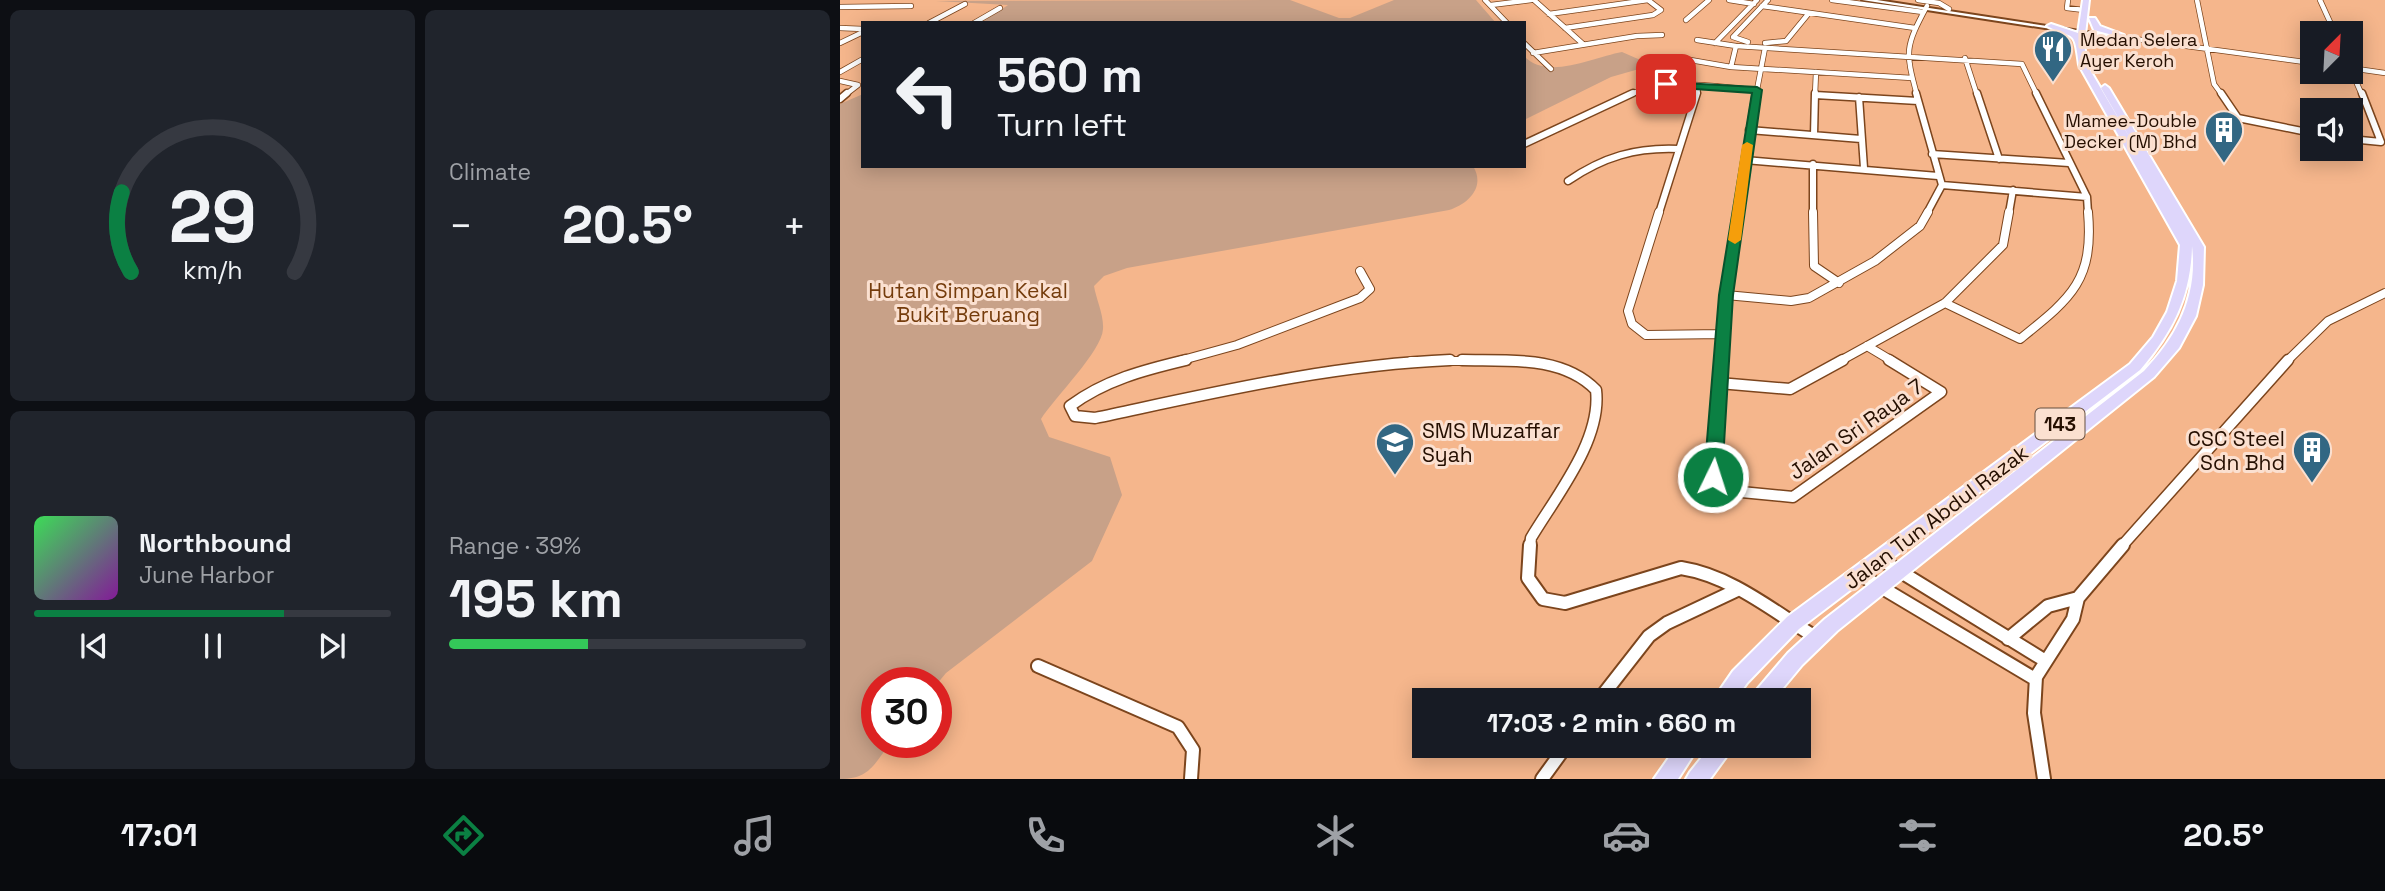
<!DOCTYPE html>
<meta charset="utf-8">
<style>
:root{--surface:#171b24;--page:#20242c;--text:#f1f3f6;--muted:#9ea1a6;--line:#363941;--accent:#0b8043}
body{margin:0;font-family:"Space Grotesk",sans-serif;background:var(--page);color:var(--text);height:100vh;display:flex;flex-direction:column;font-size:26px;white-space:nowrap}
*{box-sizing:border-box;margin:0}
p{font-size:23px;color:var(--muted)}
.icon{flex:none;width:38px;height:38px;fill:none;stroke:currentColor;stroke-width:2;stroke-linecap:round;stroke-linejoin:round}
.map{position:relative;flex:1;overflow:hidden}
.sheet{display:flex;flex-direction:column;gap:10px;padding:10px;background:#0d0f14;width:840px}
.sheet>*{flex:none}
.banner{position:absolute;left:21px;top:21px;width:665px;height:147px;border-radius:0px;box-shadow:0 4px 18px #0003;background:#171b24;color:var(--text);overflow:hidden}
.needle{width:46px;rotate:24deg}
.tools{position:absolute;left:1460px;top:21px;display:grid;gap:14px}
.tools a{display:grid;place-items:center;width:63px;height:63px;border-radius:0px;background:var(--surface);box-shadow:0 4px 18px #0003;font-size:35px}
.speed{position:absolute;left:21px;top:667px;display:flex;gap:14px;font-size:35px;font-weight:700;text-align:center}
.speed>*{display:grid;place-content:center;width:91px;height:91px;border-radius:50%;background:var(--surface);box-shadow:0 4px 18px #0003;line-height:1}
.speed .limit{border:10px solid #d22;background:#fff;color:#111}
.pin{position:absolute;display:grid;place-items:center;width:60px;height:60px;color:#fff;margin:-30px;border-radius:14px;box-shadow:0 4px 10px #0006}
.me{position:absolute;width:77px;margin:-38px;rotate:4deg;stroke-linejoin:round;filter:drop-shadow(0 0 5px #0008)}
.turn{display:flex;align-items:center;gap:24px;height:147px;padding:0 21px;font-size:32px}
.turn .icon{width:91px;height:91px;stroke-width:2.5}
.turn b{display:block;font-size:49px;line-height:60px}
.big{font-size:52px;font-weight:800;line-height:1.1}
.sheet .widget{flex:1;display:flex;flex-direction:column;justify-content:center;gap:10px;min-width:0;padding:0 24px;border-radius:10px;background:var(--page)}
.sheet .dial{align-items:center;gap:0}
.dial svg{height:182px;overflow:visible;fill:none;stroke:var(--line);stroke-width:7;stroke-linecap:round;text-anchor:middle}
.dial text{fill:var(--text);stroke:none}
.song{display:flex;align-items:center;gap:21px}
.cover{width:84px;height:84px;border-radius:10px;background:linear-gradient(135deg,hsl(130 70% 55%),hsl(290 70% 35%))}
.played{height:7px;border-radius:4px;background:linear-gradient(90deg,var(--accent) 70%,var(--line) 70%)}
.keys{display:flex;justify-content:space-around;direction:ltr}
.heat{display:flex;justify-content:space-between;align-items:center;font-size:38px;direction:ltr}
.charge{height:10px;border-radius:5px;background:linear-gradient(90deg,#34c759 39%,var(--line) 0)}
.sheet .tiles{flex:1;display:grid;gap:10px;grid-template-columns:repeat(2,1fr)}
.trip{position:absolute;left:572px;top:688px;width:399px;height:70px;border-radius:0px;background:var(--surface);box-shadow:0 4px 18px #0003;font-weight:800;line-height:70px;text-align:center}
.menu{display:flex;height:112px;justify-content:space-around;align-items:center;background:#090b0e;color:var(--muted)}
.menu .icon{width:49px;height:49px}
.menu .active{color:var(--accent)}
.menu b{font-size:32px;color:var(--text)}
main{display:flex;flex:1;min-height:0}
.map>svg:first-child{display:block}
.green{fill:#c8a188}
.lines{fill:none;stroke-linecap:round;stroke-linejoin:round}
.minor-far4-casing{stroke:#7c451d;stroke-width:6}
.minor-far3-casing{stroke:#7c451d;stroke-width:9}
.minor-far2-casing{stroke:#7c451d;stroke-width:10}
.minor-far1-casing{stroke:#7c451d;stroke-width:13}
.minor-casing{stroke:#7c451d;stroke-width:16}
.secondary-casing{stroke:#7c451d;stroke-width:4}
.trunk-casing{stroke:#fff;stroke-width:4}
.minor-far4{stroke:#fff;stroke-width:4.5}
.minor-far3{stroke:#fff;stroke-width:6}
.minor-far2{stroke:#fff;stroke-width:8}
.minor-far1{stroke:#fff;stroke-width:10}
.minor{stroke:#fff;stroke-width:12}
.secondary{fill:#fff;fill-rule:evenodd}
.trunk{fill:#ded6fb;fill-rule:evenodd}
.route{fill:#0b8043;stroke:#07532c;stroke-width:2}
.slow{fill:#f59e0b}
.labels{text-anchor:middle;dominant-baseline:central;stroke-width:6;stroke-linejoin:round;paint-order:stroke}
.far-poi-label{font-size:18px;fill:#250f01;stroke:#fbe0d0;text-anchor:start}
.shield{fill:#fbe0d0;stroke:#654e3f;stroke-width:2}
.shield-label{font-size:19px;font-weight:bold;fill:#250f01}
.park-label{font-size:21px;fill:#753c0c;stroke:#fbe0d0}
.street-label{font-size:21px;fill:#250f01;stroke:#fbe0d0}
.poi-label{font-size:21px;fill:#250f01;stroke:#fbe0d0;text-anchor:start}
</style>
<main>
<section class="sheet">
<div class="tiles">
<div class="widget dial"><svg viewBox="0 0 100 80">
<path d="M14 69A42 42 0 1 1 86 69"/>
<path d="M14 69A42 42 0 0 1 10 34" stroke="#0b8043"/>
<text x="50" y="56" font-size="32" font-weight="700">29</text>
<text x="50" y="72" font-size="11">km/h</text>
</svg></div>
<div class="widget"><p>Climate</p>
<div class="heat"><a>−</a><b class="big">20.5°</b><a>+</a></div>
</div>
<div class="widget">
<div class="song"><i class="cover"></i><div><b>Northbound</b><p>June Harbor</p></div></div>
<div class="played"></div>
<div class="keys"><svg class="icon" aria-label="previous" viewBox="0 0 24 24"><path d="M18 5L8 12l10 7zM5 5v14"/></svg><svg class="icon" aria-label="pause" viewBox="0 0 24 24"><path d="M8 5v14M16 5v14"/></svg><svg class="icon" aria-label="next" viewBox="0 0 24 24"><path d="M6 5l10 7-10 7zM19 5v14"/></svg></div>
</div>
<div class="widget"><p>Range · 39%</p><b class="big">195 km</b><div class="charge"></div></div>
</div>
</section>
<div class="map">
<svg width="1545" height="779" viewBox="0 0 1545 779">
<rect width="100%" height="100%" fill="#f5b68c"/>
<!-- green -->
<path class="green" d="M450,0L499,18H510L554,0H636L656,23H141L168,5L96,1Z
M782,52L805,62L806,67L771,77L684,120V56C707,81 754,57 782,52Z
M23,94V166H633C646,187 628,204 609,210L287,268L264,276L254,286C256,299 264,315 263,329C262,351 215,397 201,419L209,437L270,457L282,495L252,561L106,673L96,685L37,682V742H51C34,764 30,779 0,779V104Z"/>
<g class="lines">
<!-- minor-far4 casing -->
<g class="minor-far4-casing">
<path id="minor-far4" d="M645,0L667,23
M694,0L743,44
M889,0L914,4
M992,0L1083,12
M1078,0L1099,3L1109,9
M1228,0L1227,8L1244,10
M1357,0L1374,84L1382,95
M1480,0L1495,33
M651,5L691,0
M922,6L1075,28
M0,7L71,6
M709,14L808,0L821,10L813,15L725,28
M846,20L869,0
M89,23L125,4
M134,23L160,8
M0,28L23,29
M1250,33L1472,63
M857,40L896,46L1182,64L1197,95
M908,42L893,37L928,0
M0,43L23,32
M684,43L711,69
M875,43L917,0
M925,43L946,41L969,13
M693,53L797,36L822,35
M833,57L891,67L1072,78
M1125,58L1137,95
M891,67L896,46
M1510,68L1522,95
M1510,68L1545,73
M0,72L23,59
M0,81L18,85L5,95
M789,95C829,77 875,87 917,90
M856,95L859,86
M916,95L925,48
M975,95L976,72
M1077,95C1065,51 1065,47 1087,6"/>
</g>
<!-- minor-far3 casing -->
<g class="minor-far3-casing">
<path id="minor-far3" d="M1076,93L1102,185L1087,213
M1137,93L1159,159
M1196,93L1247,197L1248,213
M1381,93L1398,118L1472,133
M975,95L1078,101
M1019,97L1024,168
M0,99L7,93
M909,130L1021,139
M974,135L975,93
M1510,139L1541,142L1522,93
M684,144L793,93
M1092,154L1229,163
M905,160L1098,176
M973,164V213
M728,181C763,157 796,147 839,149
M1102,185L1247,197
M819,213L857,93
M897,213L916,93
M1169,213L1173,190"/>
</g>
<!-- minor-far2 casing -->
<g class="minor-far2-casing">
<path id="minor-far2" d="M819,212L788,311L792,324L806,335L883,334
M973,212L974,266L999,283
M886,295L951,301L969,298L1035,261L1080,226L1088,212
M1105,303L1180,339C1231,298 1254,281 1248,212
M1027,346L1052,361
M339,361L397,345L520,298L530,289L520,271
M571,361H676
M881,361L886,295L898,212
M1000,361L1105,303L1163,245L1169,212
M1447,361L1488,321L1545,293"/>
</g>
<!-- minor-far1 casing -->
<g class="minor-far1-casing">
<path id="minor-far1" d="M346,360C304,370 265,380 230,406L235,416L255,418C373,393 489,365 610,360
M622,360C667,361 722,355 756,390C762,440 716,496 691,538L690,547
M881,360L873,477L891,491L953,497L1101,392L1049,360
M879,383L950,389L1003,360
M1281,547L1448,360"/>
</g>
<!-- minor casing -->
<g class="minor-casing">
<path id="minor" d="M690,545L688,578L703,599L725,603L841,568C892,576 934,612 977,638
M1040,559L1204,660
M1019,574L1195,679
M1168,639L1208,606L1238,598
M198,666L338,727L353,750L351,779
M759,700L809,636L827,623L897,590
M702,779L726,746
M1204,779L1194,713L1196,677L1233,619L1238,598L1283,545"/>
</g>
<!-- secondary casing -->
<g class="secondary-casing">
<path id="secondary" d="M1022,0H1037L1253,33L1250,35Z"/>
</g>
<!-- trunk casing -->
<g class="trunk-casing">
<path id="trunk" d="M1243,0H1249L1244,43L1247,65L1300,155L1261,88L1265,85L1269,88L1364,247L1363,285L1356,316L1339,348L1314,377L997,631L962,665L933,700H911L914,693L948,653L985,619L1304,371C1338,336 1358,295 1352,246C1351,296 1332,333 1300,370L959,629L907,683L895,700H873L893,671L947,617L1290,364L1313,337L1327,312L1337,281L1340,245L1239,65C1234,27 1235,41 1207,26L1211,24L1238,33Z
M1249,18H1255L1260,26L1284,35L1280,37L1254,30Z
M837,746H859L838,779H814Z
M871,746H894L870,779H846L850,772Z"/>
</g>
<!-- minor-far4 -->
<use href="#minor-far4" class="minor-far4"/>
<!-- minor-far3 -->
<use href="#minor-far3" class="minor-far3"/>
<!-- minor-far2 -->
<use href="#minor-far2" class="minor-far2"/>
<!-- minor-far1 -->
<use href="#minor-far1" class="minor-far1"/>
<!-- minor -->
<use href="#minor" class="minor"/>
<!-- secondary -->
<use href="#secondary" class="secondary"/>
<!-- trunk -->
<use href="#trunk" class="trunk"/>
</g>
<!-- route -->
<path class="route" d="M823,82L917,87L922,90L893,295L882,477L873,483L864,477L879,295L912,93L826,87Z"/>
<!-- slow -->
<path class="slow" d="M907,142L913,145L901,240L895,244L888,240L902,145Z"/>
<!-- icons -->
<defs>
<g id="restaurant-pin" transform="scale(2.0125)"><path d="M0 17L-7.5 6A9.5 9.5 0 1 1 7.5 6Z" fill="#326783" stroke="#fbe0d0"/><path d="M-5-6h1v4h1v-4h1v4h1v-4h1v5L-1.5 .5V6h-2V.5L-5-1ZM5-6V6H3V1.5H1.5Q1.5-4 5-6Z" fill="#fff"/></g>
<g id="building-pin" transform="scale(2.0125)"><path d="M0 17L-7.5 6A9.5 9.5 0 1 1 7.5 6Z" fill="#326783" stroke="#fbe0d0"/><path d="M-4-6H4V6H1V3H-1V6H-4ZM-2.5-4.3h1.7v1.8h-1.7ZM.8-4.3h1.7v1.8H.8ZM-2.5-1h1.7V.8h-1.7ZM.8-1h1.7V.8H.8Z" fill="#fff"/></g>
<g id="school-pin" transform="scale(2.0125)"><path d="M0 17L-7.5 6A9.5 9.5 0 1 1 7.5 6Z" fill="#326783" stroke="#fbe0d0"/><path d="M0-5L7-2L0 1L-7-2ZM-4 1L0 2.5L4 1V4Q0 6-4 4Z" fill="#fff"/></g>
</defs>
<g fill-rule="evenodd">
<use href="#restaurant-pin" x="1213" y="49"/>
<use href="#building-pin" x="1384" y="130"/>
<use href="#school-pin" x="555" y="442"/>
<use href="#building-pin" x="1472" y="450"/>
</g>
<g class="labels">
<!-- far-poi labels -->
<g class="far-poi-label">
<text x="1240" y="39">Medan Selera<tspan x="1240" dy="21">Ayer Keroh</tspan></text>
<text x="1357" y="120" text-anchor="end">Mamee-Double<tspan x="1357" dy="21">Decker (M) Bhd</tspan></text>
</g>
<!-- shield labels -->
<rect class="shield" x="1195.5" y="408.5" width="49" height="31" rx="5"/>
<g class="shield-label">
<text x="1220" y="424">143</text>
</g>
<!-- park labels -->
<g class="park-label">
<text x="128" y="290">Hutan Simpan Kekal<tspan x="128" dy="24">Bukit Beruang</tspan></text>
</g>
<!-- street labels -->
<g class="street-label">
<text transform="translate(1016 429) rotate(-35)">Jalan Sri Raya 7</text>
<text transform="translate(1096 517) rotate(-37)">Jalan Tun Abdul Razak</text>
</g>
<!-- poi labels -->
<g class="poi-label">
<text x="582" y="430">SMS Muzaffar<tspan x="582" dy="24">Syah</tspan></text>
<text x="1445" y="438" text-anchor="end">CSC Steel<tspan x="1445" dy="24">Sdn Bhd</tspan></text>
</g>
</g>
</svg>
<div class="tools">
<a><svg class="needle" viewBox="-14 -14 28 28"><path d="M0-13l5 13h-10z" fill="#e53935"/><path d="M0 13l5-13h-10z" fill="#9ea1a6"/></svg></a>
<a><svg class="icon" aria-label="sound" viewBox="0 0 24 24"><path d="M4 9h4l5-4v14l-5-4H4zM17 9q2 3 0 6"/></svg></a>
</div>
<div class="speed"><div class="limit">30</div></div>
<div class="pin" style="left:826px;top:84px;background:#d93025"><svg class="icon" aria-label="arrive" viewBox="0 0 24 24"><path d="M6 21V4h12l-3 4 3 4H6"/></svg></div>
<svg class="me" style="left:873px;top:477px" viewBox="-20 -20 40 40"><circle r="17" fill="#0b8043" stroke="#fff" stroke-width="3"/><path d="M0-11L8 9 0 5-8 9z" fill="#fff"/></svg>
<div class="trip">17:03 · 2 min · 660 m</div>
<div class="banner">
<div class="turn"><svg class="icon" aria-label="left" viewBox="0 0 24 24"><path d="M17 20v-9H6M10 6l-5 5 5 5"/></svg><div><b>560 m</b>Turn left</div></div>
</div>
</div>
</main>
<nav class="menu">
<b>17:01</b>
<svg class="icon active" aria-label="directions" viewBox="0 0 24 24"><path d="M12 3l9 9-9 9-9-9zM9 14v-3h6M13 9l2 2-2 2"/></svg>
<svg class="icon" aria-label="music" viewBox="0 0 24 24"><path d="M9 18V5l10-2v13"/><circle cx="6" cy="18" r="3"/><circle cx="16" cy="16" r="3"/></svg>
<svg class="icon" aria-label="phone" viewBox="0 0 24 24"><path d="M5 4h4l2 5-3 2q2 4 5 5l2-3 5 2v4C11 20 4 13 5 4z"/></svg>
<svg class="icon" aria-label="climate" viewBox="0 0 24 24"><path d="M12 3v18M4 7l16 10M4 17L20 7"/></svg>
<svg class="icon" aria-label="car" viewBox="0 0 24 24"><path d="M5 17H2v-5l4-1 3-4h7l3 4 3 1v5h-3M9 17h6M6 11h13"/><circle cx="7" cy="17" r="2"/><circle cx="17" cy="17" r="2"/></svg>
<svg class="icon" aria-label="filters" viewBox="0 0 24 24"><path d="M4 7h16M4 17h16"/><circle cx="9" cy="7" r="2"/><circle cx="15" cy="17" r="2"/></svg>
<b>20.5°</b>
</nav>
